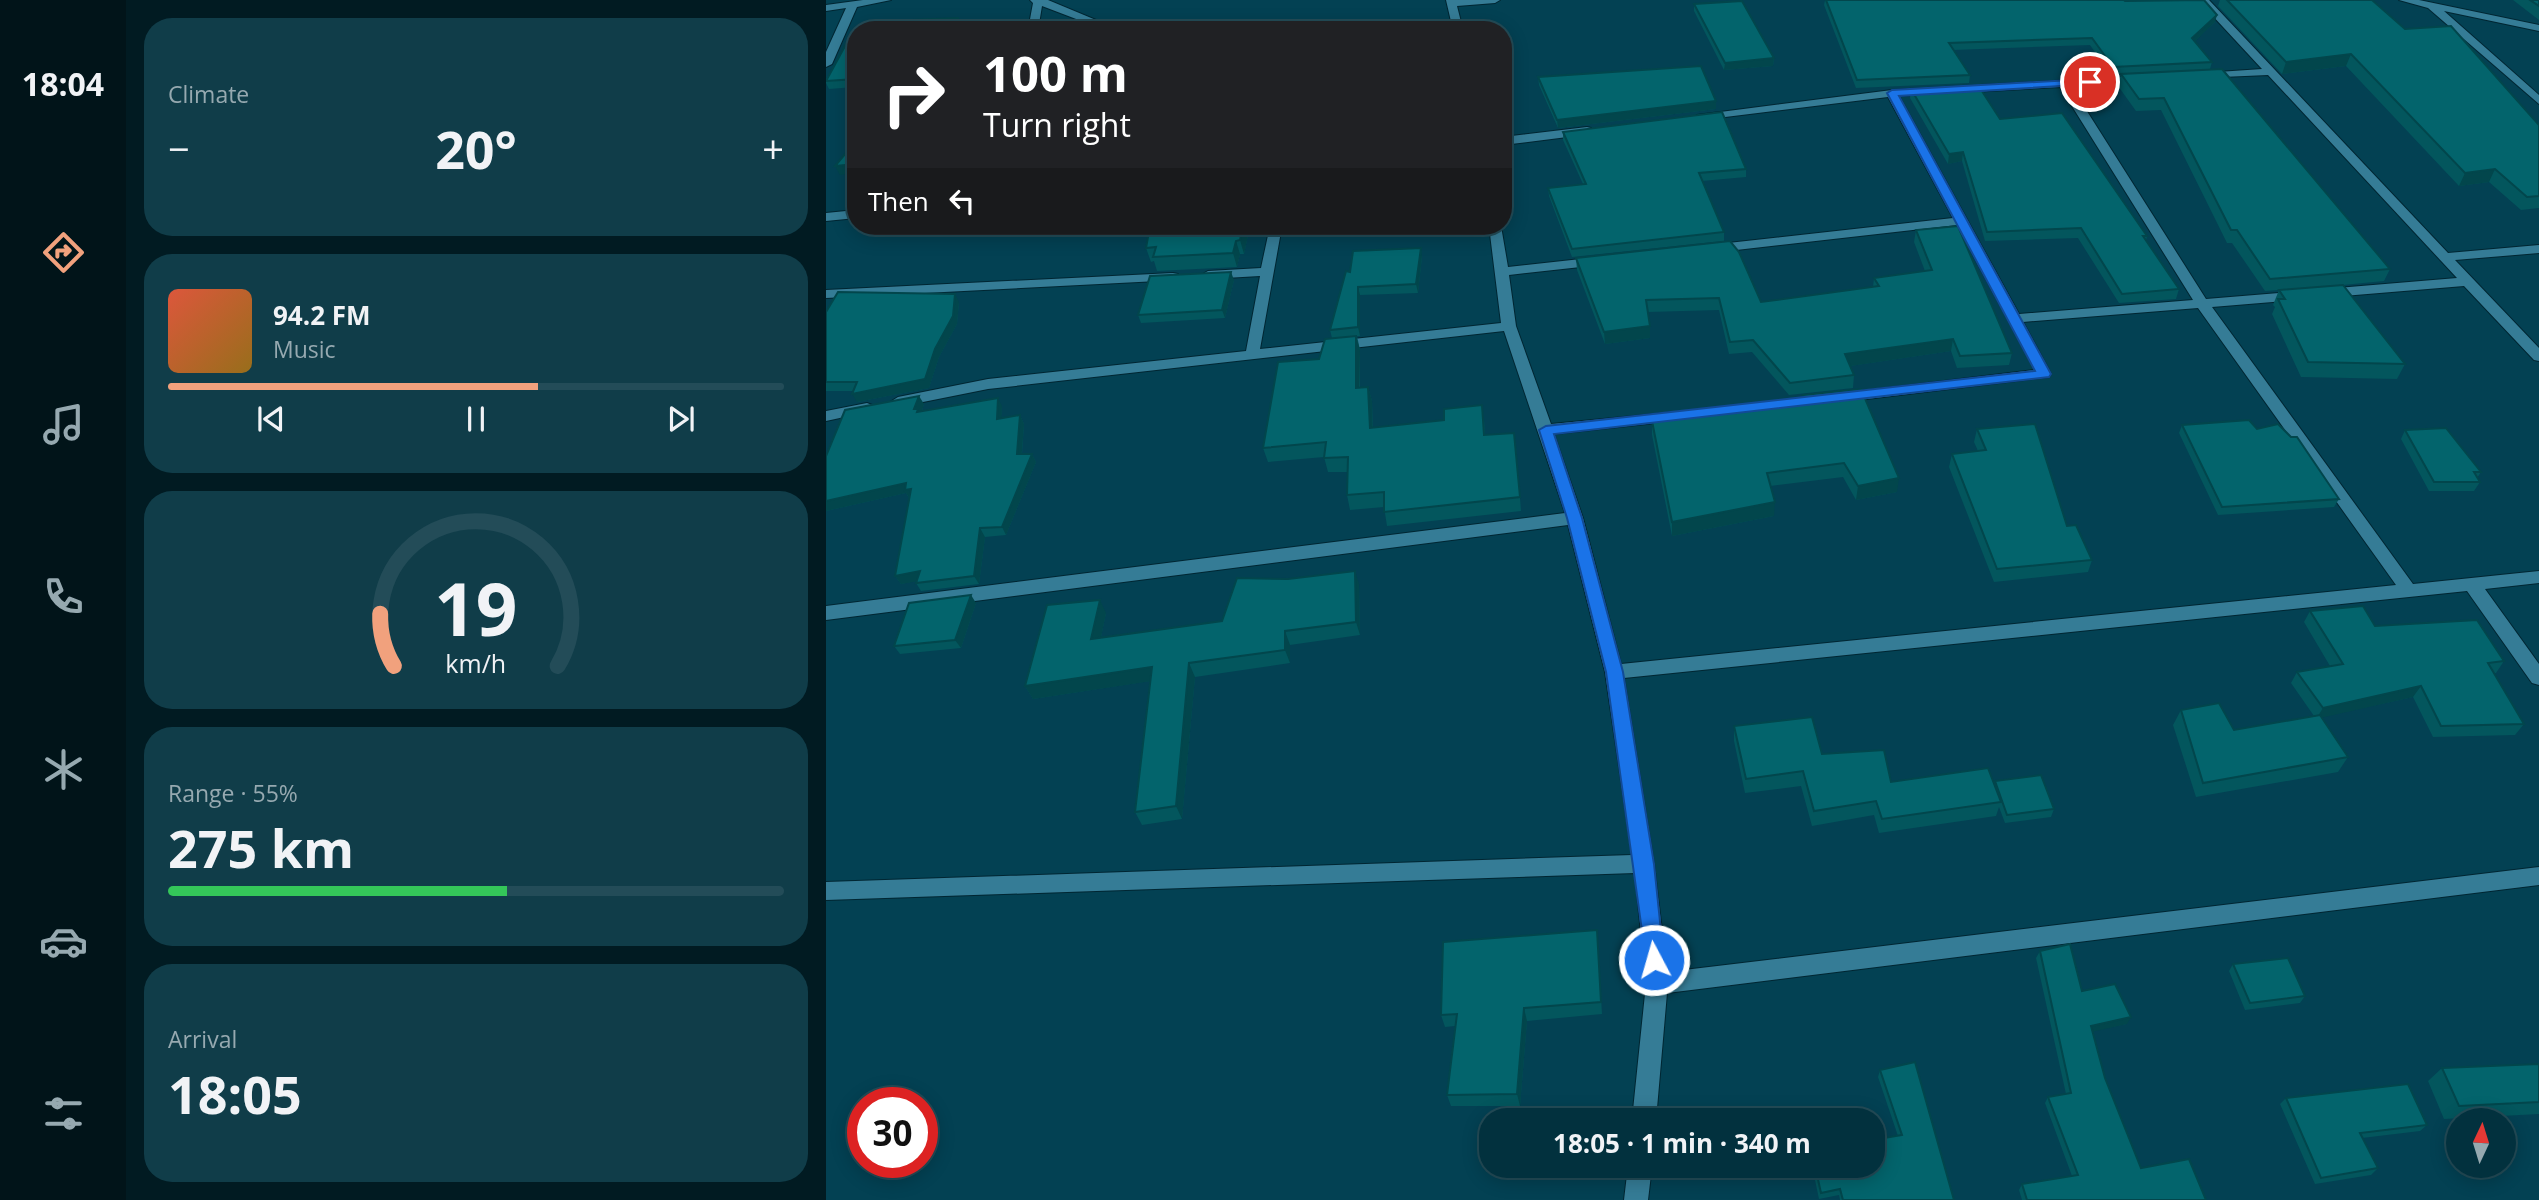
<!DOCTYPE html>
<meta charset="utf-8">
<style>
:root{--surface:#02313e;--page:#103d49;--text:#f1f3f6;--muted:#96a9b0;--line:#234c58;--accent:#f1a17d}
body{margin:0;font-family:"Open Sans",sans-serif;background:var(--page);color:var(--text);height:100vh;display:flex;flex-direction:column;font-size:26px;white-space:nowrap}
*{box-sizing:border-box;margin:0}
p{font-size:23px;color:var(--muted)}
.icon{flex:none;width:38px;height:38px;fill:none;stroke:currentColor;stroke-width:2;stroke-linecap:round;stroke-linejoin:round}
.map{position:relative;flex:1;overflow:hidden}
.drawer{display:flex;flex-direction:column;gap:18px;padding:18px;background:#011b22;width:700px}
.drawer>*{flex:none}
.banner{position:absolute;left:21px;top:21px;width:665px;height:214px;border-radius:28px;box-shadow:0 4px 18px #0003,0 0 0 2px var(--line);background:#202124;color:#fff;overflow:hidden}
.needle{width:46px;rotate:4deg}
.tools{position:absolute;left:1620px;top:1108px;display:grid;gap:14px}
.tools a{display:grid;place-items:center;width:70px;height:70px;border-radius:50%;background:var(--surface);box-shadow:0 4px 18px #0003,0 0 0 2px var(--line);font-size:35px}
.speed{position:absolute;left:21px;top:1087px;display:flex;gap:14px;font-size:35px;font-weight:700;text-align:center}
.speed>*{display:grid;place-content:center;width:91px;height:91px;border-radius:50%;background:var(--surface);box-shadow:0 4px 18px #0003,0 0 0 2px var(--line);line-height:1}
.speed .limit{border:10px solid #d22;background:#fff;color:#111}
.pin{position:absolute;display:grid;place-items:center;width:60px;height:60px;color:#fff;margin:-30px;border:4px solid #fff;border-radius:50%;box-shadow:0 2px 7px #0007}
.me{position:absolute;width:77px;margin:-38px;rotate:354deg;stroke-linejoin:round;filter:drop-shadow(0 0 5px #0008)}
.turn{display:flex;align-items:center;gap:24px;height:147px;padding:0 21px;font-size:32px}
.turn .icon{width:91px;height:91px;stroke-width:2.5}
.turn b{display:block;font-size:49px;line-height:60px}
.then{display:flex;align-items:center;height:66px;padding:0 21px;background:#0003;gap:14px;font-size:26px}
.big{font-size:52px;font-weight:700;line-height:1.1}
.drawer .tile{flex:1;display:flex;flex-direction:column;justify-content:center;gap:10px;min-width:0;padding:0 24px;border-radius:28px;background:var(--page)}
.drawer .dial{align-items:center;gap:0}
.dial svg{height:182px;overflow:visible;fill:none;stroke:var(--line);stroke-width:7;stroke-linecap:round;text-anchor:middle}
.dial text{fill:var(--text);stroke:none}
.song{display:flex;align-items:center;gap:21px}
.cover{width:84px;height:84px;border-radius:10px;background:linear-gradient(135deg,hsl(10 70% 55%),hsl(40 70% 35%))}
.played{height:7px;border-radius:4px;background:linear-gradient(90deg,var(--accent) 60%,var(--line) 60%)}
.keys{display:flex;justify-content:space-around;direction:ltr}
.heat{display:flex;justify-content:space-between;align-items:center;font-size:38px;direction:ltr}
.charge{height:10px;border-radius:5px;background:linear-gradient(90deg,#34c759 55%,var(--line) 0)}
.trip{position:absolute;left:653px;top:1108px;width:406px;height:70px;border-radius:28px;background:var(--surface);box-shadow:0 4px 18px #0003,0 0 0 2px var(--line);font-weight:700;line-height:70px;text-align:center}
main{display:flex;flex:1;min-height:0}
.tabs{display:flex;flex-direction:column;width:126px;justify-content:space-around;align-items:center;background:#011419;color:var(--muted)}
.tabs .icon{width:49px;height:49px}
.tabs .current{color:var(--accent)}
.tabs b{font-size:32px;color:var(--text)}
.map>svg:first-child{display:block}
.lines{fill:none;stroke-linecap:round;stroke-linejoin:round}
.minor-casing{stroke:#002632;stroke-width:2}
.minor{fill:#357c96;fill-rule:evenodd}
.wall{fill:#03565d}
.shaded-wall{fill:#02464c}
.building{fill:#03646c;stroke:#02464c;stroke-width:2}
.route{fill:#1a73e8;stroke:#114b97;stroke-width:2}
</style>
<main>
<nav class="tabs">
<b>18:04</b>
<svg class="icon current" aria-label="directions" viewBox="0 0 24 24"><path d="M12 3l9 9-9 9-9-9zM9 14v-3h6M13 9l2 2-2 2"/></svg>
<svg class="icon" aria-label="music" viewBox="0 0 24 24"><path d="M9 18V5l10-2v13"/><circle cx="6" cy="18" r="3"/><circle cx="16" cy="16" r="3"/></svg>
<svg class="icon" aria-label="phone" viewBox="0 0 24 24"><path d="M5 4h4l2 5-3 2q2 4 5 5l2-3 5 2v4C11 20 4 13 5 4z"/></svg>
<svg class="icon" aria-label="climate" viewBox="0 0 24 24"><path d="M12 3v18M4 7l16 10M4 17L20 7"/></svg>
<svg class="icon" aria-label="car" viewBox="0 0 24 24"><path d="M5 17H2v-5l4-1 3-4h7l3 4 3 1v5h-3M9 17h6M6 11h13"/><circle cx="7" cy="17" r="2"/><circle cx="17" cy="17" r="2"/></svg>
<svg class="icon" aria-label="filters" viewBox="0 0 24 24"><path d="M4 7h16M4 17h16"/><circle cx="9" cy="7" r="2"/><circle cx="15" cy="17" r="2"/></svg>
</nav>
<section class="drawer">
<div class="tile"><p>Climate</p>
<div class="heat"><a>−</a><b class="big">20°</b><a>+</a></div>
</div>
<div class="tile">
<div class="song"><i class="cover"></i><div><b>94.2 FM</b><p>Music</p></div></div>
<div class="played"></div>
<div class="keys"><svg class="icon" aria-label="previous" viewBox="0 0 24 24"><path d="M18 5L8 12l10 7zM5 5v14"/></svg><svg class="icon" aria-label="pause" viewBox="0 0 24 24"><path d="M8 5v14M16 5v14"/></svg><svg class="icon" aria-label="next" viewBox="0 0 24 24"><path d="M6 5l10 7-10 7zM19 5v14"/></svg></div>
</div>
<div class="tile dial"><svg viewBox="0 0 100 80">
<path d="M14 69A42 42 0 1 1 86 69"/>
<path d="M14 69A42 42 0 0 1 8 46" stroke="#f1a17d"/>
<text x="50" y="56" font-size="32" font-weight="700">19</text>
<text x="50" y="72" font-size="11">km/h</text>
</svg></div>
<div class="tile"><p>Range · 55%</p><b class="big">275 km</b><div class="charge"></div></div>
<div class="tile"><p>Arrival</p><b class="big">18:05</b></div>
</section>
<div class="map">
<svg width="1713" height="1200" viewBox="0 0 1713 1200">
<rect width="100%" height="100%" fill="#034153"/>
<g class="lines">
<!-- minor casing -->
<g class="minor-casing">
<path id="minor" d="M37,0H65L31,7L6,64L0,67V52L20,8L0,11V5Z
M204,0H222L294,30H279L216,6L212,30H202L207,3Z
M620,0H674L669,3L631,6L637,30H627Z
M1372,0H1383L1622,253L1713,245V253L1629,260L1713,348V361L1708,360L1638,286L1386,307L1587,584L1713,571V583L1659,589L1713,664V685L1706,683L1641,591L798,678L828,864L841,972L1713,867V885L841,993L830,1120H806L820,984L809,873L0,900V882L806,855L779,672L742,525L0,620V606L739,513L678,331L162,389L72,407L64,402L72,397L162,379L420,351L434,276L382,279L375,275L382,271L435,268L444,226H456L434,349L675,323L663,226H675L682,267L773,257L780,261L773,265L683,275L690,326L725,424L955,402L958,405L950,410L728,434L757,518L795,664L1570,585L1372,308L1197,322L1225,374L1223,377L1016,402L1008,397L1011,394L1209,370L1131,225L884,253L877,249L884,245L1127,218L1062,97L875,120L869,117L871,115L1066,90L1318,76L1322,77V81L1245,86L1380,299L1631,278L1442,75L1373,78V74L1377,73L1436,69ZM1234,87L1367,300L1193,314L1073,96Z
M1573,0H1593L1713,25V31L1618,11L1713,95V104L1602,8Z
M761,127L765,128V134L677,145V137Z
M30,210V218L0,221V213Z
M347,273L352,274V280L0,298V290Z
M41,403L46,405L49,408L46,411L0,421V411Z
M802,1166H826L822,1200H798Z"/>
</g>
<!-- minor -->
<use href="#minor" class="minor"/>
</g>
<!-- wall -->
<path class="wall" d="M999,0H1298L1299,1L1389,22L1369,41L1386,62L1384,69L1564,269L1558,281L1517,285L1579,364L1571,379L1475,377L1446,314L1449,307L1447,305L1453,290L1439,291L1406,243H1401L1335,110L1310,111L1292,86L1295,74L1285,75L1264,45L1127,50L1144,75L1143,83L1030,88L998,5Z
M1394,0H1546L1579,29L1713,125V208L1695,210L1663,182L1633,186L1520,66L1456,74L1392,6Z
M1687,0H1713V20Z
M868,4L948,58L947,66L898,70L868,11Z
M30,35V93L27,88L29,87L3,89L0,83V79Z
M712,77L890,109L732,128L713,85Z
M1085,89L1174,119L1321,236L1320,241L1353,289L1350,299L1293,303L1252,238L1159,241L1136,161L1122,164L1084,98Z
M737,132L920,169V177L876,181L898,232V241L746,257L723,196L722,188L757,184L737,140Z
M324,226H424L418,254H414L411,267L331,271L328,261L325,262L320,248Z
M1090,230L1186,353L1183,365L1131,368L1125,351L1024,366L1028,375L1027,388L963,395L926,352L903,354L893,310L822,312L824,338L779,344L751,270L750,258L935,302L1047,287L1048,278L1099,271L1088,242Z
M596,257L592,293L534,295V336H531L534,350V387H542L546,401L547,428L658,419L659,435L690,447L695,511L561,526L558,507L524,510L521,495V472H502L498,457L442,462L437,448L506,338L504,330L524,272Z
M408,280L399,318L315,323L312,315Z
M133,302L131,324L113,357L103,388L31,402L27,391H0V312Z
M977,395L1071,492L1030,500L1017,477L944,486L948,516L846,536L826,435V421L976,400Z
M98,404L96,411L176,406L175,419L194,415L198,424L196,454H206L210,462L180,535L159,537L153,584L95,591L90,583V581L75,584L69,576L83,498L80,493L0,511V456Z
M1356,425L1431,429L1513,499L1508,507L1392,515L1353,433Z
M1151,429L1241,526L1266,560L1262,572L1168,582L1123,467L1126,454L1152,451L1148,442Z
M1579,430L1655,472L1651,478L1654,482L1648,491H1603L1575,439Z
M533,584L534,635L464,645V663L369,677L356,819L316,825L309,812L324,681L207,699L199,686L280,613L275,637L396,621Z
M150,603L135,648L74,654L68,646Z
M1484,611L1549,626L1678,661L1670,673H1668L1698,724L1689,735L1607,737L1587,697L1496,717L1522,757L1512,772L1370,797L1347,725L1355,710L1408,730L1488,716L1465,683L1471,672L1504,666L1478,622Z
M908,726L996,754L1065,782L1168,784L1169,781L1228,809L1225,817L1179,823L1173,807L1170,816L1053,833L1048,815L986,826L975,786L919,793L908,741Z
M771,930L776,1014L701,1021L694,1106H625L621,1095L629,1026L619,1027L615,1015Z
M1214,951L1256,991L1301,1024L1266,1031L1279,1078L1315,1168L1380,1200H1196L1193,1190L1196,1184L1246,1176L1219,1103L1222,1097L1240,1094L1210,958Z
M1407,964L1479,996L1474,1003L1419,1010L1403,971Z
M1713,1064V1114L1618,1119L1602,1081L1616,1068Z
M1054,1070L1128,1200H1014L1013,1195L993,1199L986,1166H1046L1072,1136L1052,1077Z
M1460,1098L1601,1125L1594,1131L1536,1138L1552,1168L1545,1175L1489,1184L1454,1104Z"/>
<!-- shaded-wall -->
<path class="shaded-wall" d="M1391,15L1389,22L1364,46L1366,38Z
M1525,54L1520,66L1456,74L1460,62Z
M948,58L947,66L898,70L899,63Z
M890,101V109L732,128L731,120Z
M1137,152L1136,161L1122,164L1123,154Z
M30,164V173L14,175L9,166Z
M1669,169L1663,182L1633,186L1639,173Z
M417,226H424L418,254L414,240Z
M410,241L414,254L411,267L407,253Z
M595,248L596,257L592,293L590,284Z
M405,272L408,280L399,318L396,310Z
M532,287L534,295V336L532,327Z
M129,294L133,302L131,324L113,357L103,388L31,402L26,394Z
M824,326V338L779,344L778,332Z
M530,336L534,350L533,402L530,388Z
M1127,339L1125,351L1018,367L1019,354Z
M542,387L546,401L547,442L544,428Z
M93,396L98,404L95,414L88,409Z
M172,398L176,406L175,428L171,419Z
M194,415L198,424L195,463L191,454Z
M206,454L210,462L180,535L176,527Z
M1073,478L1071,492L1030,500L1032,486Z
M80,483L85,489L84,499L80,493L0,511V501Z
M949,502L948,516L846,536V522Z
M154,528L159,537L153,584L148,576Z
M94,571L99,580L75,584L69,576Z
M529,571L533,584L534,635L530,622Z
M145,595L150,603L135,648L129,640Z
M274,600L280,613L272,652L265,639Z
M459,631L464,645V663L459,650Z
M363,663L369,677L356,819L350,806Z
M326,667L332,680L207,699L199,686Z
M1595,686L1587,697L1490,719L1497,708Z
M698,1008L701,1021L694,1106L691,1094Z
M1305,1017L1301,1024L1261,1033L1265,1026Z"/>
<!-- building -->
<path class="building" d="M1000,0H1298L1299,1L1378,0L1391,15L1366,38L1386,62L1287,67L1266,38L1123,43L1144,75L1031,80Z
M1401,0H1546L1579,29L1625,26L1713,125V196L1701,197L1669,169L1639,173L1525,54L1460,62Z
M1704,0H1713V6Z
M916,1L948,58L899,63L868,4Z
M132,18L135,30H35L40,22Z
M25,35H30V79L0,81Z
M875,66L890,101L731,120L712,77Z
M1396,69L1564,269L1444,279L1411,230H1405L1338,98L1313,99L1295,74Z
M1152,85L1174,119L1236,113L1321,236H1317L1353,289L1296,294L1255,228L1161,232L1137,152L1123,154L1085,89Z
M896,112L920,169L873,173L898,232L746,249L722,188L760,184L737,132Z
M30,141V164L9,166Z
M324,226H417L414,240L410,241L407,253L327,257L330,247L320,248Z
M1132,226L1186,353L1134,356L1127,339L1019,354L1028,375L964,383L927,340L904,342L893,298L820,300L824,326L778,332L750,258L904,241L913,252L935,302L1053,286L1048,278L1106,270L1090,230Z
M595,248L590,284L532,287V327L504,330L520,271L524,272L527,251Z
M405,272L396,310L312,315L324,276Z
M1517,285L1579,364L1482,362L1452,299H1459L1453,290Z
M12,292L129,294L127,316L109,349L99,379L26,394L31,382H0V312Z
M530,336V388L542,387L544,428L618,420V409L656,405L658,435L688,433L694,497L558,512V492L521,495L522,457L498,458L500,442L437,448L452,362L493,359L499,339Z
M1035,389L1073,478L1032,486L1018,463L941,473L949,502L846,522L826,421L981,400L977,395Z
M93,396L88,409H92L91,412L172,398L171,419L194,415L191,454H206L176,527L154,528L148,576L90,583L94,571L69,576L85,489L79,490L80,483L0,501V456L19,410Z
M1423,420L1431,429L1452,424L1465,437H1471L1513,499L1396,507L1356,425Z
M1209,424L1241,526L1250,525L1266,560L1171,569L1126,454L1160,450L1151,429Z
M1620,428L1655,472H1648L1654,482H1608L1579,430Z
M529,571L530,622L459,631V650L363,663L350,806L309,812L326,667L199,686L221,605L274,600L265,639L396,621L411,578L462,579Z
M145,595L129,640L68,646L83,603Z
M1537,606L1549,626L1651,620L1678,661L1662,663L1698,724L1615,726L1595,686L1497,708L1471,672L1517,664L1484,611Z
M1393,703L1408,730L1494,715L1522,757L1377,783L1355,710Z
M986,717L996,754L1058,750L1065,782L1162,768L1175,802L1056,819L1050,801L988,811L977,771L920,779L908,726Z
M1215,775L1228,809L1181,815L1169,781Z
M771,930L775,1002L698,1008L691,1094L621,1095L631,1014L615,1015L617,942Z
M1244,944L1256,991L1289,984L1305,1017L1265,1026L1279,1078L1315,1168L1363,1159L1380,1200H1201L1196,1184L1252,1175L1222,1097L1245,1093L1214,951Z
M1462,958L1479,996L1424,1003L1407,964Z
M1089,1062L1128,1200H1017L1014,1189L995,1193L989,1166H1046V1140L1076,1135L1054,1070Z
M1713,1064V1102L1633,1106L1616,1068Z
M1582,1084L1601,1125L1534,1133L1552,1168L1495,1178L1460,1098Z"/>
<!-- route -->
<path class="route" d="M1264,79L1267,80V84L1073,96L1225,374L1223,377L728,434L756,518L797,672L828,864L838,960L835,967L828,970L821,967L780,672L741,518L713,430L720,426L1209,371L1061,93L1066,90Z"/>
</svg>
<div class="tools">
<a><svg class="needle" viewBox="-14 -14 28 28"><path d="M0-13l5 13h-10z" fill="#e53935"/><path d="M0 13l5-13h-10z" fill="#96a9b0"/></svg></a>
</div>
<div class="speed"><div class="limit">30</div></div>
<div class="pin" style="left:1264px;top:82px;background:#d93025"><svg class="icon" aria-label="arrive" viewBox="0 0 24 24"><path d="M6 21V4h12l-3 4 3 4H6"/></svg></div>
<svg class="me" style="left:828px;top:960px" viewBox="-20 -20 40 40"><circle r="17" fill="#1a73e8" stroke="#fff" stroke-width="3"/><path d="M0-11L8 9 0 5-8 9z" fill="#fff"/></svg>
<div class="trip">18:05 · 1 min · 340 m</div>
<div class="banner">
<div class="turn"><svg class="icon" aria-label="right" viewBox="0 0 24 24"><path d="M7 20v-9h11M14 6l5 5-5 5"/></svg><div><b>100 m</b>Turn right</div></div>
<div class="then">Then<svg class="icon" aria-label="left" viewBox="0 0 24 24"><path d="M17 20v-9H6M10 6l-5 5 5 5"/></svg></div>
</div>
</div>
</main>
